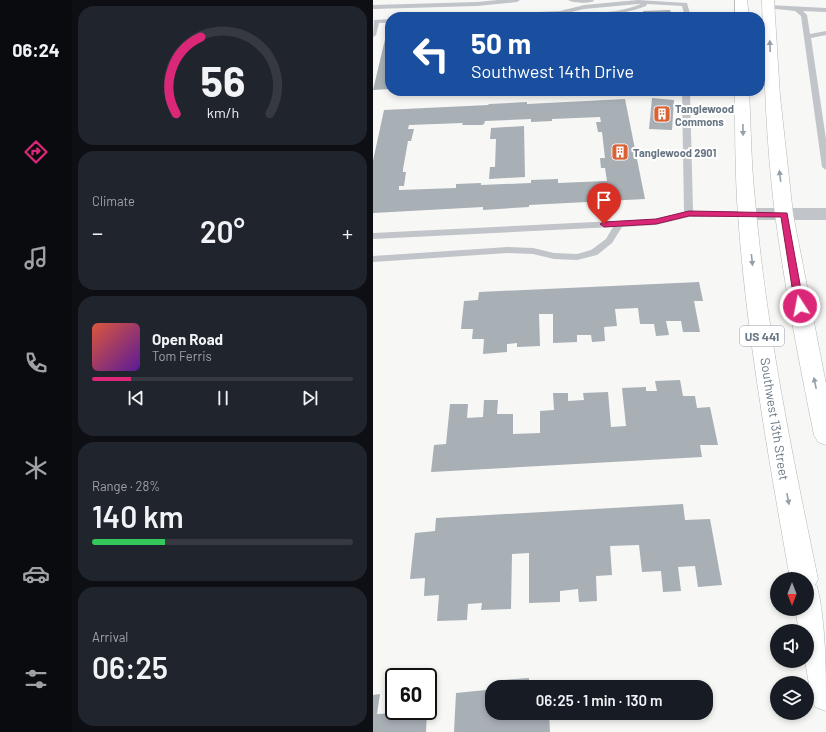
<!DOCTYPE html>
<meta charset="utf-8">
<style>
:root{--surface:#171b24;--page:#20242c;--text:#f1f3f6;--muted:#9ea1a6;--line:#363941;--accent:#db2777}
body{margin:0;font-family:Barlow,sans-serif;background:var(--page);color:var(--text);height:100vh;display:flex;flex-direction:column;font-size:15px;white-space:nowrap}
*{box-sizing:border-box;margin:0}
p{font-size:13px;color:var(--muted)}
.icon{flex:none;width:22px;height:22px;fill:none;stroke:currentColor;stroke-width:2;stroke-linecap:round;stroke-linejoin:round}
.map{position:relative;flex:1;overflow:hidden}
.sheet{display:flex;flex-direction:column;gap:6px;padding:6px;background:#0d0f14;width:301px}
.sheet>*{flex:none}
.top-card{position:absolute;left:12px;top:12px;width:380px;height:84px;border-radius:16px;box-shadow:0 2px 6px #0003;background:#1a4fa0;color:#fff;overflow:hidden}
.needle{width:26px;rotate:180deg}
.controls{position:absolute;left:397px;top:572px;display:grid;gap:8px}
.controls a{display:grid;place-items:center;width:44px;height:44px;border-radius:50%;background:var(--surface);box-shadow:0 2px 6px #0003;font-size:20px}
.speed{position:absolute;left:12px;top:668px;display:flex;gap:8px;font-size:20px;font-weight:700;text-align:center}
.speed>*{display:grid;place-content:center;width:52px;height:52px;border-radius:50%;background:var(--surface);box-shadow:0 2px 6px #0003;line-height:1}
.speed .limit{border:2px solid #111;border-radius:6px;background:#fff;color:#111}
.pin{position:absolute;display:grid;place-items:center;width:34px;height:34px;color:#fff;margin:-41px -17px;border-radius:50% 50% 50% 0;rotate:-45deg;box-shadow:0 0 4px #0007}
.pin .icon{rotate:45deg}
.me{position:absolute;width:44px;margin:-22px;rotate:349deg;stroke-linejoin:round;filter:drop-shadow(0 0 3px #0008)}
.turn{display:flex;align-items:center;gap:14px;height:84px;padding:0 20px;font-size:18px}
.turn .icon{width:52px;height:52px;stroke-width:2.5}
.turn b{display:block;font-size:28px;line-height:34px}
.big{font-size:30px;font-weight:600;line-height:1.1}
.sheet .tile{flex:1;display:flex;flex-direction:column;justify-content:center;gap:6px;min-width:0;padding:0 14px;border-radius:16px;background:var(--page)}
.sheet .dial{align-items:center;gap:0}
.dial svg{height:104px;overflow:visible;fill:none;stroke:var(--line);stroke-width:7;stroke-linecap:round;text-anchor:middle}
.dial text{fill:var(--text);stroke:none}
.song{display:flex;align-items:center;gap:12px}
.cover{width:48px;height:48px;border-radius:6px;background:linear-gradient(135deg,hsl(10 70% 55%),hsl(270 70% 35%))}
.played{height:4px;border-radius:2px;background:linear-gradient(90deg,var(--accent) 15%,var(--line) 15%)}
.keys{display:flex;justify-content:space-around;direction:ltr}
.heat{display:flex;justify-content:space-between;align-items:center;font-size:22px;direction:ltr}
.charge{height:6px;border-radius:3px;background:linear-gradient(90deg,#34c759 28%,var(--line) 0)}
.trip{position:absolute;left:112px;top:680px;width:228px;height:40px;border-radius:16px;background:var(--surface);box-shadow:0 2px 6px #0003;font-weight:600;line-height:40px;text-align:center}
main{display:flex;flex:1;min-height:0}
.tabs{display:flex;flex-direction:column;width:72px;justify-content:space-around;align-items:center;background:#090b0e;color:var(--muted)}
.tabs .icon{width:28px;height:28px}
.tabs .selected{color:var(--accent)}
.tabs b{font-size:18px;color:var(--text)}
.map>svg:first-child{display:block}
.building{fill:#a8afb5;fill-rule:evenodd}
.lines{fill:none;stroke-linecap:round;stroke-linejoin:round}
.primary-casing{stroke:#b4b8bc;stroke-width:1}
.lane{fill:#c1c4c8;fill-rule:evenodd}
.street{fill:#c1c4c8;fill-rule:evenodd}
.primary{fill:#fff;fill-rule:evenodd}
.oneway{fill:#959fa9}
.route{fill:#db2777;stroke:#8e194d}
.labels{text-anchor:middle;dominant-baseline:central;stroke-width:4;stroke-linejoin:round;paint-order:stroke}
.far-poi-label{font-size:11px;font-weight:bold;fill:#687684;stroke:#fff;text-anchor:start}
.shield{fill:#fff;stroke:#959fa9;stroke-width:1}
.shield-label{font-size:12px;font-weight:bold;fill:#687684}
.street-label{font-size:13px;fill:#687684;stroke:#fff}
</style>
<main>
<nav class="tabs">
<b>06:24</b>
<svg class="icon selected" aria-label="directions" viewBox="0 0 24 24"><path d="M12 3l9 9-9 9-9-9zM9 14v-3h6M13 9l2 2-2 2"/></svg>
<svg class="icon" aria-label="music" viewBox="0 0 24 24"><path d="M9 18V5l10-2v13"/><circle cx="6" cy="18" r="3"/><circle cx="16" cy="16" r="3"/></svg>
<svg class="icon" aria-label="phone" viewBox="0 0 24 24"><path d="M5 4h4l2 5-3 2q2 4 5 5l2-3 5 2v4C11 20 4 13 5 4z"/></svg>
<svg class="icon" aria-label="climate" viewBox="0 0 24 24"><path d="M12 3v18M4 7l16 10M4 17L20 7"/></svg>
<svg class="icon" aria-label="car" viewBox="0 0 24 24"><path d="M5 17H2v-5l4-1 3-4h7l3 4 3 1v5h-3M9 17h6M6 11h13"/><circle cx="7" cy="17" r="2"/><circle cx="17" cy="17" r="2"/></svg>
<svg class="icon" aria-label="filters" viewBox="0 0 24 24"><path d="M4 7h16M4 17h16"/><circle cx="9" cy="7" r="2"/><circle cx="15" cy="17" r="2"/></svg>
</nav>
<section class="sheet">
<div class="tile dial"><svg viewBox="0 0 100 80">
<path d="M14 69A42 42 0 1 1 86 69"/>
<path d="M14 69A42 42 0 0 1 33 10" stroke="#db2777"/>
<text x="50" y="56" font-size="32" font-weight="700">56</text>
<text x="50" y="72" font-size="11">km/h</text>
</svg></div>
<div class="tile"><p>Climate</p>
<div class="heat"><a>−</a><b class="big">20°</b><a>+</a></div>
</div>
<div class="tile">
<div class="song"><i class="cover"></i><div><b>Open Road</b><p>Tom Ferris</p></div></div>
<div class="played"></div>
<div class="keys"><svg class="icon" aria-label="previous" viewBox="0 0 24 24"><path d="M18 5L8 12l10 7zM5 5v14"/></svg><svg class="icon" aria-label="pause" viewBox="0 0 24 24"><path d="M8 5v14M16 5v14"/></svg><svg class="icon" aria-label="next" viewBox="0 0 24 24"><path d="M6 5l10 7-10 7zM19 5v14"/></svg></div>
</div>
<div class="tile"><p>Range · 28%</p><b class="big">140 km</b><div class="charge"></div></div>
<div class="tile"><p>Arrival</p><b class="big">06:25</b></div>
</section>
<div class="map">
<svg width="453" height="732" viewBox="0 0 453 732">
<rect width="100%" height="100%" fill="#f7f7f5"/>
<!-- building -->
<path class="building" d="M297,10L300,17H272L270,11Z
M14,31H17V89L0,90Z
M279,98L301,100L299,130L276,129Z
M252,99L272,199L156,205V207L110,210V207L0,213V161L11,110L115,105L116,104L154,102V104ZM227,117L228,122H223L225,132H229L232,158H227L228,168H232L234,181L185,183V179L158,180V183L108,185V183L83,184V188L26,190V186H31L33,172H30V169L35,141H38L41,129H35L36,125L90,123L89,125H109L111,124L112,121L158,119V122L179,121V119Z
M151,126L152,177L116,179L117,167H122L123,139H117L118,128Z
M326,282L330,301H321L327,332H310L308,321H293L296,335L283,336L281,324H267L265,308L242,309L244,326L231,327L232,341L219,342L218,335H204V342L180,343V314H166L167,346L144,347V343L134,344V352L110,354L111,339H99L100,329H88L91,301L105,300L106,292Z
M307,380L310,396H322L324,408L337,407L345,445H327L329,457L58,472L61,445L73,444L77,404H95L94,418L110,417L111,400H125L124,414H140V434L167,433V411L181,410L180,393H195V401L211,400L210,393L235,392L238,427L253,426L249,388L273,387V391H284L282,381Z
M310,504L312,520L337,519L349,585L325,587L322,566L305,567L308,591L290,592L288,571L269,572L266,545L237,546L239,575L223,576L224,601L206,602L205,589L187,591V602L156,603V553L139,554L138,609L108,610L109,603L95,604L94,620L64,621L66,595L51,596L52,578L37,579L42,533L62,531L63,518Z
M156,678V687H130V680Z
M113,690V701L119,700V713H176L177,732H81L83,693Z
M7,694L4,714L28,713V711H54L53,732H0V695Z"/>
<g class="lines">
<!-- primary casing -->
<g class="primary-casing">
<path id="primary" d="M362,0H374L376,17H362Z
M389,0H401L407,96L420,214L453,384V445L445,442L441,435C426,362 412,288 402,214C393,143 391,71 389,0Z
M362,91H376C378,127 378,164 382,200C393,327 419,454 445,579L442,585L444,586C453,622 453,672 453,711L442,707L438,696L432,661H434V631H426L422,609H434V579H417C395,454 372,327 364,200C362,164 362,127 362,91Z"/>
</g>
<!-- lane -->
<path class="lane" d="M125,0H147L144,2L104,6L0,9V5L104,2Z
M195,0H220L221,1C216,4 200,3 195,0Z
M265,0L314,3L318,17H312L309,6L274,4L273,6C259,12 202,24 192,14L142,17H97L100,15L187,11L211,5ZM265,4H268C245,13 222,14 198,12L211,9Z
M396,5L453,8V12L430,11L434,15L437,34L453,31V35L438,38L453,139V170L449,167L428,16L422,11L394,8V6Z
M17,19V23H6L3,35L0,37L1,20Z
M309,91H317L320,211H374L377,212L379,214L377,216L316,217L283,225L249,227L239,243L224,255L204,260L181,259L160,254L135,253L0,262V256L135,247L160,248L181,253L204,254L218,250L233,239L240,227L0,239V233L283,219L311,212Z"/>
<!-- street -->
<path class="street" d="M374,208H453V220H374L368,218L365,214L368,210Z"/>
<!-- primary -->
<use href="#primary" class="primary"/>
</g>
<!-- one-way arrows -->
<defs><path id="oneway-solid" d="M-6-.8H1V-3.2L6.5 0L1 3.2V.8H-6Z"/></defs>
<g class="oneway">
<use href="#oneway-solid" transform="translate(397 46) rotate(-92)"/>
<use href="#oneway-solid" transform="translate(370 130) rotate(89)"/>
<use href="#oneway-solid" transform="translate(407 176) rotate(-97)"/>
<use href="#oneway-solid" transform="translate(379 260) rotate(84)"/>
<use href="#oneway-solid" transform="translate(442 383) rotate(-102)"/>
<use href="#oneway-solid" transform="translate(415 499) rotate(79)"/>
</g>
<!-- route -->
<path class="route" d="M316,211L414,213L431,306L430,308L427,309L422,306L408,217L316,216L283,224L231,227L227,224L231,222L283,219Z"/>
<!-- icons -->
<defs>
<g id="building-square" transform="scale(0.9)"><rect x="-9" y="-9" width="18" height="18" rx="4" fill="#d96133" stroke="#fff"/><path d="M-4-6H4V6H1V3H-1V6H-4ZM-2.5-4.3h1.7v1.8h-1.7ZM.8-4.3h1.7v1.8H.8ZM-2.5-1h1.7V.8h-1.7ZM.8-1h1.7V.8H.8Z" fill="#fff"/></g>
</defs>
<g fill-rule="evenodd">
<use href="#building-square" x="289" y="114"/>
<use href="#building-square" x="247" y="152"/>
</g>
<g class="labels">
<!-- far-poi labels -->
<g class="far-poi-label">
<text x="302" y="108">Tanglewood<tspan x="302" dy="13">Commons</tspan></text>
<text x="260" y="152">Tanglewood 2901</text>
</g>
<!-- shield labels -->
<rect class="shield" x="367" y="326" width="44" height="20" rx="3"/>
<g class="shield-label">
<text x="389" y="336">US 441</text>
</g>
<!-- street labels -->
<g class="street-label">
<text transform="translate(402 419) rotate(81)">Southwest 13th Street</text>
</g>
</g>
</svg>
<div class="controls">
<a><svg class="needle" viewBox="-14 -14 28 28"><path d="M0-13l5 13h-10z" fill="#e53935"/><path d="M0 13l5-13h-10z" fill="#9ea1a6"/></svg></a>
<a><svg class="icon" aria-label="sound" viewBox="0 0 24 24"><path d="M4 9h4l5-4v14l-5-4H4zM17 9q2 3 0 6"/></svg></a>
<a><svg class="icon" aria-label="layers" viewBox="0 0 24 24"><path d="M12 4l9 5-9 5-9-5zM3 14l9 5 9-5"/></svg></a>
</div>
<div class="speed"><div class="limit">60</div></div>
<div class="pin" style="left:231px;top:224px;background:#d93025"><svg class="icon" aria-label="arrive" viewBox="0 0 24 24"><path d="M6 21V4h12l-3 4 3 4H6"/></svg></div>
<svg class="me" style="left:427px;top:306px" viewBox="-20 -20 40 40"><circle r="17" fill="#db2777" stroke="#fff" stroke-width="3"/><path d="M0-11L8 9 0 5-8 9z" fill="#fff"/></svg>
<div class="trip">06:25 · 1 min · 130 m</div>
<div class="top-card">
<div class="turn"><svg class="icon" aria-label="left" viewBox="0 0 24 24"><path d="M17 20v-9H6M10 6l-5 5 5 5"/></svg><div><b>50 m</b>Southwest 14th Drive</div></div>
</div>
</div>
</main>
